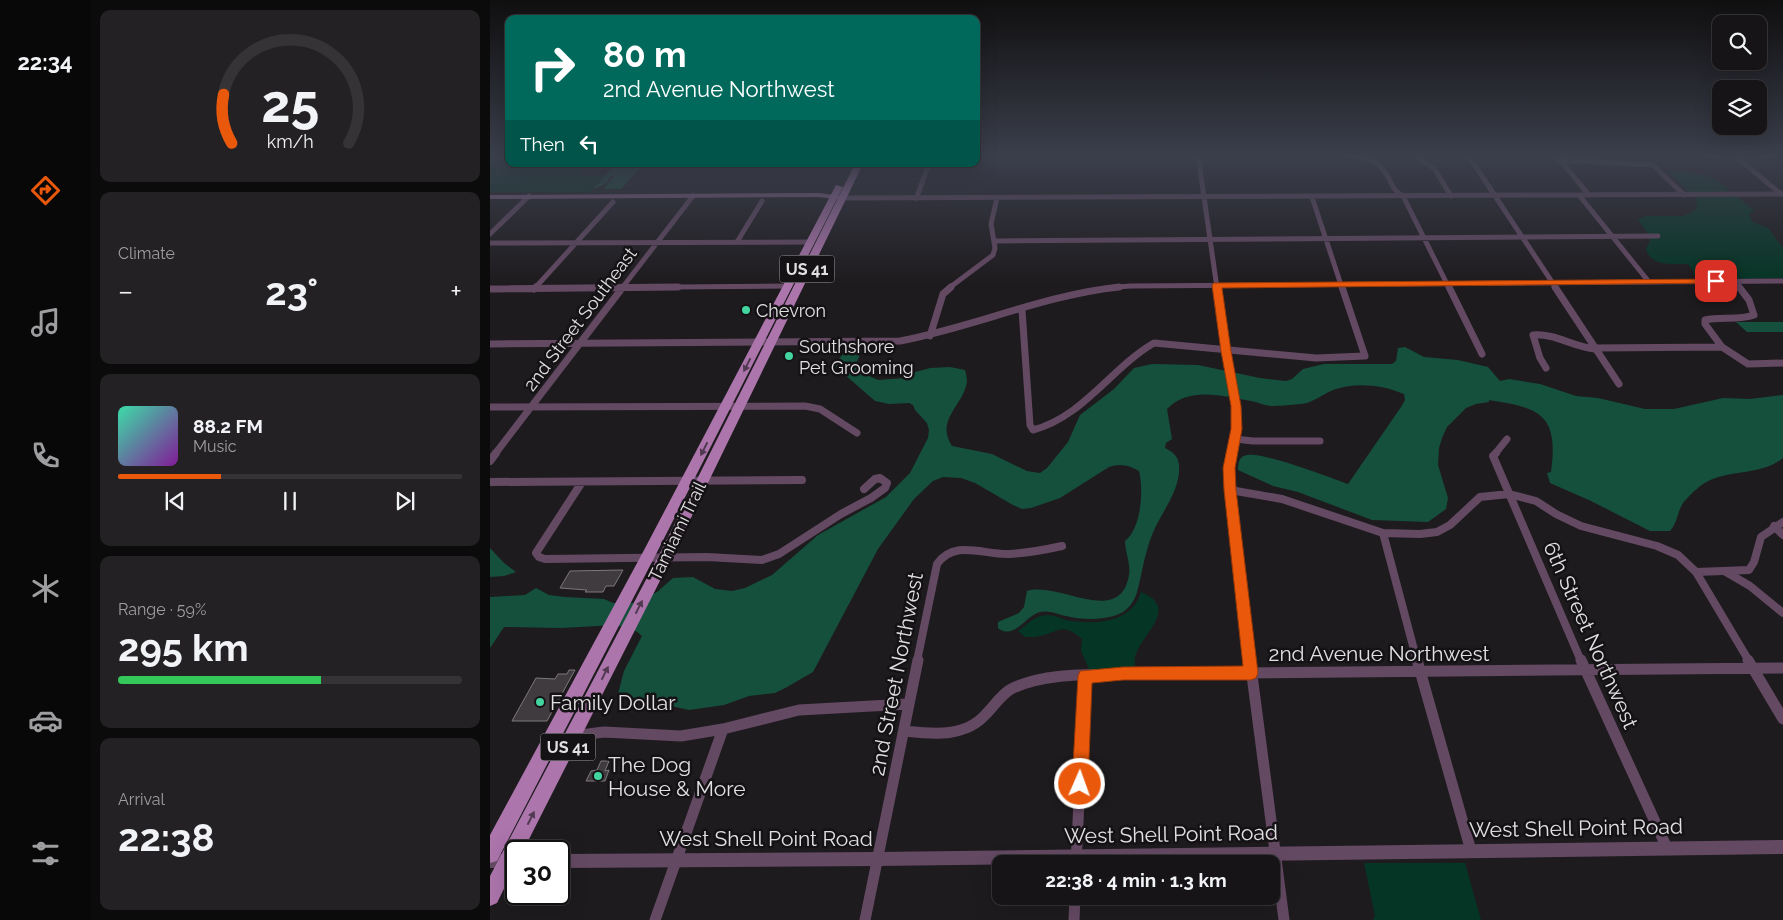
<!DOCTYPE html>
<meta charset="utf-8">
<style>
:root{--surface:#161416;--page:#232123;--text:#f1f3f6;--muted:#9e9ea1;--line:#353335;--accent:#ea580c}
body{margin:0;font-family:Raleway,sans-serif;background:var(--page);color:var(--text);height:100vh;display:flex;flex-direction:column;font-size:19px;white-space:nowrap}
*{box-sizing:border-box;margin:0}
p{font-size:16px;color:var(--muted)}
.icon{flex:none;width:28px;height:28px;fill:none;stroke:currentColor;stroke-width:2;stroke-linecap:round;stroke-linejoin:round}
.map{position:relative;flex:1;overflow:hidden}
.details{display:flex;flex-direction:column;gap:10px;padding:10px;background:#0c0b0c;width:400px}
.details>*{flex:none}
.guide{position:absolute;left:15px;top:15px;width:475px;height:152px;border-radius:10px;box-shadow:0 5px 20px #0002,0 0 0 1px var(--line);background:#00695c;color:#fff;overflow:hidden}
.controls{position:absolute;left:1222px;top:15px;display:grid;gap:10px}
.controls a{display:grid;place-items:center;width:55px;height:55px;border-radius:10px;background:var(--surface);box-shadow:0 5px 20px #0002,0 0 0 1px var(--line);font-size:25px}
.speed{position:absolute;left:15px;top:840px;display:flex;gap:10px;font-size:25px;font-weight:700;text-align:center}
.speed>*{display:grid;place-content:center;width:65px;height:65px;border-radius:50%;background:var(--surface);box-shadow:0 5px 20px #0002,0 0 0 1px var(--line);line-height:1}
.speed .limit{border:2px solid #111;border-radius:8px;background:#fff;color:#111}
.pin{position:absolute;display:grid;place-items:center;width:42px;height:42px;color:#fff;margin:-21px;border-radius:10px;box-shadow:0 2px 8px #0006}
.me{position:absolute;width:55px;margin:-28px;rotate:2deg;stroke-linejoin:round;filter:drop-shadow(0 0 4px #0008)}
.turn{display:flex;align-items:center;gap:18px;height:105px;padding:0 15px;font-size:22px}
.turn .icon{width:65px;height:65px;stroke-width:2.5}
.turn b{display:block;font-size:35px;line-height:42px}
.then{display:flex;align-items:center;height:48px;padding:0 15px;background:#0003;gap:10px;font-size:19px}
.big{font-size:38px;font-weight:700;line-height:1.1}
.details .widget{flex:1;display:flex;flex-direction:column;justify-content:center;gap:8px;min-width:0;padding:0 18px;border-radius:10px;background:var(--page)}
.details .dial{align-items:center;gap:0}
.dial svg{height:130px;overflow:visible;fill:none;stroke:var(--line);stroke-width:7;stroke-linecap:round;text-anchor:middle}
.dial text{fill:var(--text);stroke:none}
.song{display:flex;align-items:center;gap:15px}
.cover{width:60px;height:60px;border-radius:8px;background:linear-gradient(135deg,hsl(160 70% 55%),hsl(290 70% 35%))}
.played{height:5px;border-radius:2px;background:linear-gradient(90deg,var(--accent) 30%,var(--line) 30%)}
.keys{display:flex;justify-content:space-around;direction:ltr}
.heat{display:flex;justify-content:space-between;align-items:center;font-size:28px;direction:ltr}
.charge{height:8px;border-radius:4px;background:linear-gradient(90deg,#34c759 59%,var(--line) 0)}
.trip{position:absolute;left:502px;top:855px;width:288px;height:50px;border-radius:10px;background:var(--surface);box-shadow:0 5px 20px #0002,0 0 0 1px var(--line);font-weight:700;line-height:50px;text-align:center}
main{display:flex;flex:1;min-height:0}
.dock{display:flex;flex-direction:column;width:90px;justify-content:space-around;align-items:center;background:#090809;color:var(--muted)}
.dock .icon{width:35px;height:35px}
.dock .active{color:var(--accent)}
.dock b{font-size:22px;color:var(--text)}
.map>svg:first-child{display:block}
.green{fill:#053525}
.water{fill:#14503b}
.building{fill:#3f3b3f;stroke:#7d787c}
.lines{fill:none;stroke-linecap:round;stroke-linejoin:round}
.minor-far3{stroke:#644963;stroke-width:5}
.minor-far2{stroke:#644963;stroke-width:7}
.minor-far1{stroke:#644963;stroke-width:8}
.minor{stroke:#644963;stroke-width:11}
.tertiary{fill:#644963;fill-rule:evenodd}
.secondary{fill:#8c628c;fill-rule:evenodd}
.primary{fill:#ac75ac;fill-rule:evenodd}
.oneway{fill:#513a51}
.route{fill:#ea580c;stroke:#983908}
.poi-dot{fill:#43d4a0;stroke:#151215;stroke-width:2}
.labels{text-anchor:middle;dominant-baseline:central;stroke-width:5;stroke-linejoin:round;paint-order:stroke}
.shield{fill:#151215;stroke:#a4a2a4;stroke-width:1}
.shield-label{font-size:16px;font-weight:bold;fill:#e2dfe2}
.poi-label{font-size:18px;fill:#e2dfe2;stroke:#151215;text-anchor:start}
.street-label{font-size:18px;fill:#e2dfe2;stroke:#151215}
.near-street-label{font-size:21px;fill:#e2dfe2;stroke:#151215}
.near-poi-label{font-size:21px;fill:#e2dfe2;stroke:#151215;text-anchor:start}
</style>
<main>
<nav class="dock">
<b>22:34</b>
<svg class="icon active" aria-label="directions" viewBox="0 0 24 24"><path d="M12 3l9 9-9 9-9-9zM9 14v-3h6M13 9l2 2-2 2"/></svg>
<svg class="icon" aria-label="music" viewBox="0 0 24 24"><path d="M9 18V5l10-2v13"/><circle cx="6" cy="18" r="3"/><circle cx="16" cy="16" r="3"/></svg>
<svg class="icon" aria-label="phone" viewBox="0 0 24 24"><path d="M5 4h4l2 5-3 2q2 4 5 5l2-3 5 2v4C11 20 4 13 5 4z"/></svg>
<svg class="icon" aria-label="climate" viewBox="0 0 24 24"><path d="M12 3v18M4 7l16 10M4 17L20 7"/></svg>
<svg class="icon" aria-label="car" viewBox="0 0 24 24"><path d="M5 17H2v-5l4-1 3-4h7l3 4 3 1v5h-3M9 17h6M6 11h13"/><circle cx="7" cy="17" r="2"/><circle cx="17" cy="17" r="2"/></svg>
<svg class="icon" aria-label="filters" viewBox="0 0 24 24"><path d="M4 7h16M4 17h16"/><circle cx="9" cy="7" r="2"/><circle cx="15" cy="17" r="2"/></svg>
</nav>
<section class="details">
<div class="widget dial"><svg viewBox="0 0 100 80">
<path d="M14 69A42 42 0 1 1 86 69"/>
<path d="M14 69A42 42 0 0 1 9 39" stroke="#ea580c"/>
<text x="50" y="56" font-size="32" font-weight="700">25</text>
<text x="50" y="72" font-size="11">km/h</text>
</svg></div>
<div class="widget"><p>Climate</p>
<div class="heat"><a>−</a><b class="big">23°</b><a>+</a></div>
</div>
<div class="widget">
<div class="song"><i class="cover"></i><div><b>88.2 FM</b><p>Music</p></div></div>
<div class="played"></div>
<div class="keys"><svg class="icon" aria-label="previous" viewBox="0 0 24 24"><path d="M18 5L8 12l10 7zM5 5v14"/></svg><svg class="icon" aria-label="pause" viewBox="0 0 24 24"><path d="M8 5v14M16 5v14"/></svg><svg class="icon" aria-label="next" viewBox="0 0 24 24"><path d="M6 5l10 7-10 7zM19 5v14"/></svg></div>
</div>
<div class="widget"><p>Range · 59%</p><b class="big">295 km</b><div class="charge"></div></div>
<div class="widget"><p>Arrival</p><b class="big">22:38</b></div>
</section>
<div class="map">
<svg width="1293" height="920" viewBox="0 0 1293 920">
<rect width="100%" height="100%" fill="#1e1b1e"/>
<!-- green -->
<path class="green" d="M0,155H19V164H101L89,176L115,175L100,192H0Z
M1175,169L1215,175L1228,181L1242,193H1201Z
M1246,196L1265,211L1259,214L1263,222L1278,228L1293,248V278L1248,279L1204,276L1203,271L1198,264C1183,264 1161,267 1156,249L1160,241L1159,237H1171L1169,234H1158L1148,220L1155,216H1193L1207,209L1206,197Z
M651,592C691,608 651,634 645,657C644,660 645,665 645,669L600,671L591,651L592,639C573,623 571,630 551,636C546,637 540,637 535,637L528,631C537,625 545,615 557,615C564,615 570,618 576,620C603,625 642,624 651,592Z
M874,863H975L991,920H883L885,916Z"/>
<!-- water -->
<path class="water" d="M132,165H153L131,189H114L125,175L121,176L116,184L102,190L123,167Z
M1246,322H1293V332H1257Z
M369,347L372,350L365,366L372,373L388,380L415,378L422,373L440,368L460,367L475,370C476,374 477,378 477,382C473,406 445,420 462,446L502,454L537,471L550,473L557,468L578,442L590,415L624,389L644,368L662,364L708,365L770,378L796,381L802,379L813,369L834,364H902L906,361L908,348L915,347L934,357L968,360L998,367L1010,381L1019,379L1050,384L1086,396L1108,398L1155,409H1184L1233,398L1260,399L1293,395V458C1269,478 1234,467 1209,487C1204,491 1197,498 1193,503C1187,512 1188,522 1180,531H1160L1101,501L1060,483L1057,473L1061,472C1069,414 1050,408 999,400V402L986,404L976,408L957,427L952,438L949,448L948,465L958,498L956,509L938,522L882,520L808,492L783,486L748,470C748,463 749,456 757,455C774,452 839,477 858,484L911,407L915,400L914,394C894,385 866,382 846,389C833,393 824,403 811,404C801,405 789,406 780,406C773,405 767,402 761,401C734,396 699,386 677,409L682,439L676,443L675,448C683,452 688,456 689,465C691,488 674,509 665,528C657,545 654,562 650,580C647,593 645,604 633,612C617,621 593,620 576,616C567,614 560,610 550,612C536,615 524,641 508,628V622L529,613L534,607L537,591C569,581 630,628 639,575C641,565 635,551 635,541C651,529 654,490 649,471C639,465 630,463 619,467L570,498L541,508L532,509L523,505L485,483L471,478L453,477L443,481L424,499L388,549L323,672L297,687L285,693L259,696L234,705L199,710L128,694L134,671L152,636L146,631L126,625L71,628L14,627L0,648V597L35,595L46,588L59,595L75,597L114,599L123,603H143L167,592L183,578L203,577L225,589L242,591L255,588L282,575L328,535L396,497L420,473L438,438L439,430L437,423L425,410L423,405L419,403L399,404L385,401L346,367L345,364L352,355Z
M0,548L14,563L26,572L14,576L0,577Z"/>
<!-- building -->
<path class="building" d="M133,570L124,586H116L113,592H95L97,590L70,588L80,571Z
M79,670H85L57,721H22L46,678L65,679L68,674H77Z
M111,761H119L115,771L119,770L115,781H96L101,771L107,770Z"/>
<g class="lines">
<!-- minor-far3 -->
<path class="minor-far3" d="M708,155L727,288
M859,155C869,157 881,158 889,165C900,174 900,190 913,196L959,288
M922,155L944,168L961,196
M978,155L1066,288
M1066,155L1099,195
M1244,155L1291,194
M1069,160L1163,165L1194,195
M1089,195L1159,282
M822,197L852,288
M353,198L1293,194
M426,199L439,164
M0,234L39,196
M505,241L1168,236
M247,242L272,201
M0,243L320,242
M1243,281L1250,288
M45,288L123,202
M63,288L300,286
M132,288L203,196
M459,288L503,255L505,248L501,224L507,198
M617,288L640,286L1293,281"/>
<!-- minor-far2 -->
<path class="minor-far2" d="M727,287L746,406V429L742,454
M959,287L992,354
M1065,287L1129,384
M1249,287L1259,300L1264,315C1248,321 1231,316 1215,320V324L1232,347L1258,364L1293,363
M0,289L188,287
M44,289L46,287
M532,310L540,425L543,430C593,417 621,368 664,343L826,358L875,356L852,287
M440,336L453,294L461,287
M0,344L410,341C484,327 554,295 629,287
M1104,348L1232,347
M1056,368L1050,358L1043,335C1065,333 1083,347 1105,349
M0,407L315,406L330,409L367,433
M745,439L763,441H830
M5,454L133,287
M1005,454L1017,439"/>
<!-- minor-far1 -->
<path class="minor-far1" d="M742,453L739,468L740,490L760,661
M1006,453L1003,456L1091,661
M0,461L6,453
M0,482L312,480
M92,482L46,553L49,557L55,559L217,557L272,560L289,554L351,514L381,498L395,488L397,483L390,478L385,479L374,489
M740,490L792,499L893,533L930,534L947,532L960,525L990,497L1019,494L1046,501L1066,514L1091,526L1167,546L1188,555L1206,572L1259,661
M1284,526L1293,535
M893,533L927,661
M1206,572L1259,570L1264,562L1271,537L1293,522
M1236,572L1260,586L1293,613
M427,661L447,564C465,539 493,555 519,554C537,553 554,550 572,546"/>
<!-- minor -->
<path class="minor" d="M760,660L794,920
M927,660L981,851
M1091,660L1177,848
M1258,660L1293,719
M414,731C443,734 475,738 496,714C505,705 512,693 523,688C556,673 598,675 633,674L1293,668
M83,736L114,732L191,736L233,729L309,710L418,704
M586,864L595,676
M165,920L233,729
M375,920L428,660
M584,920L585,896"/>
<!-- tertiary -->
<path class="tertiary" d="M1293,840V854L387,866L69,868V854L387,852Z
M0,854H26V868H0Z"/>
<!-- secondary -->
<path class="secondary" d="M329,193L353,196L357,198L353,200L329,197L0,199V195Z"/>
<!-- primary -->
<path class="primary" d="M365,164H373L180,561L33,851H26V864L7,903L0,906V876L170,553Z
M346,185L353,187L163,560L7,861L0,863V835L153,552Z"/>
</g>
<!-- one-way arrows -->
<defs><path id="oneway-solid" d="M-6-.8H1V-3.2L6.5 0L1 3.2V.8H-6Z" transform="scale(1.25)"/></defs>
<g class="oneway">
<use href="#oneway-solid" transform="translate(257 365) rotate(117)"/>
<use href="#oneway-solid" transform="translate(214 449) rotate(117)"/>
<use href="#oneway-solid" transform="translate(149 607) rotate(-63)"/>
<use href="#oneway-solid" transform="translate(115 673) rotate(-63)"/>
<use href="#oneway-solid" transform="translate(41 818) rotate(-63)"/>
</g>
<!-- sky -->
<linearGradient id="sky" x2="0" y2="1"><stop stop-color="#100f10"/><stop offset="0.55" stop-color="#3b3f4c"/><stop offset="1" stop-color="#3b3f4c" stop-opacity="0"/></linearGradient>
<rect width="1293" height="284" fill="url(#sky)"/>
<!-- route -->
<path class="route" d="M1226,279H1229V283L732,288L741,351L751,406L752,429L745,468L746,490L768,673L766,678L761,680H633L602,683L598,784L595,790L590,792L584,790L582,784L588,676L590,671L633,667L753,666L734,490L733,468L741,429V406L731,351L722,285L724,283Z"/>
<!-- markers -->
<g class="poi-dot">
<circle cx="256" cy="310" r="5"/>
<circle cx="299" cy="356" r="5"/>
<circle cx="50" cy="702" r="5"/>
<circle cx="108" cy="776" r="5"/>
</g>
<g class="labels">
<!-- shield labels -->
<g class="shield">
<rect x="289.5" y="255.5" width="55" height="27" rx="4"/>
<rect x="50.5" y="733.5" width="55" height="27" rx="4"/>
</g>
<g class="shield-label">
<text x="317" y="269">US 41</text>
<text x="78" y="747">US 41</text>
</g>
<!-- poi labels -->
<g class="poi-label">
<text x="266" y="310">Chevron</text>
<text x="309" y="346">Southshore<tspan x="309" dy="21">Pet Grooming</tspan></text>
</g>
<!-- street labels -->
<g class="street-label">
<text transform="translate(90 319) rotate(-53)">2nd Street Southeast</text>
<text transform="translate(187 531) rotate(-64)">Tamiami Trail</text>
</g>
<!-- near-street labels -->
<g class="near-street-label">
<text transform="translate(1101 635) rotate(66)">6th Street Northwest</text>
<text x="889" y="653">2nd Avenue Northwest</text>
<text transform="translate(406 674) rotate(-79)">2nd Street Northwest</text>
<text transform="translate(1086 828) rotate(-1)">West Shell Point Road</text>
<text transform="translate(681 834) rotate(-1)">West Shell Point Road</text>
<text x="276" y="838">West Shell Point Road</text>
</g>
<!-- near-poi labels -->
<g class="near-poi-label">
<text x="60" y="702">Family Dollar</text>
<text x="118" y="764">The Dog<tspan x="118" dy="24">House &amp; More</tspan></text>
</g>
</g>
</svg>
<div class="controls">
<a><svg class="icon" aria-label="search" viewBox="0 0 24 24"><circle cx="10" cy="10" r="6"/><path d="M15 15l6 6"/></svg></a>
<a><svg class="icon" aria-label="layers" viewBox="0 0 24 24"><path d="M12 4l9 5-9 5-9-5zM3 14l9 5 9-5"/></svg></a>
</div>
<div class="speed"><div class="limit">30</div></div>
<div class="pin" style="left:1226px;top:281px;background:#d93025"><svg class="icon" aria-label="arrive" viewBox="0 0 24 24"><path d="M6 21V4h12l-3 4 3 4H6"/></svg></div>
<svg class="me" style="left:590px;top:784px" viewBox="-20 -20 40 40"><circle r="17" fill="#ea580c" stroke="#fff" stroke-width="3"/><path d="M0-11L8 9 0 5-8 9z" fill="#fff"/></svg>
<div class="trip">22:38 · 4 min · 1.3 km</div>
<div class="guide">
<div class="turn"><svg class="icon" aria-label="right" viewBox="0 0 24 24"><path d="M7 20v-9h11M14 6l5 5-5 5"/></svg><div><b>80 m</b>2nd Avenue Northwest</div></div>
<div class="then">Then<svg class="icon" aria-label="left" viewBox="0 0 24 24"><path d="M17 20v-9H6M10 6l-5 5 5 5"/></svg></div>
</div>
</div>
</main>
